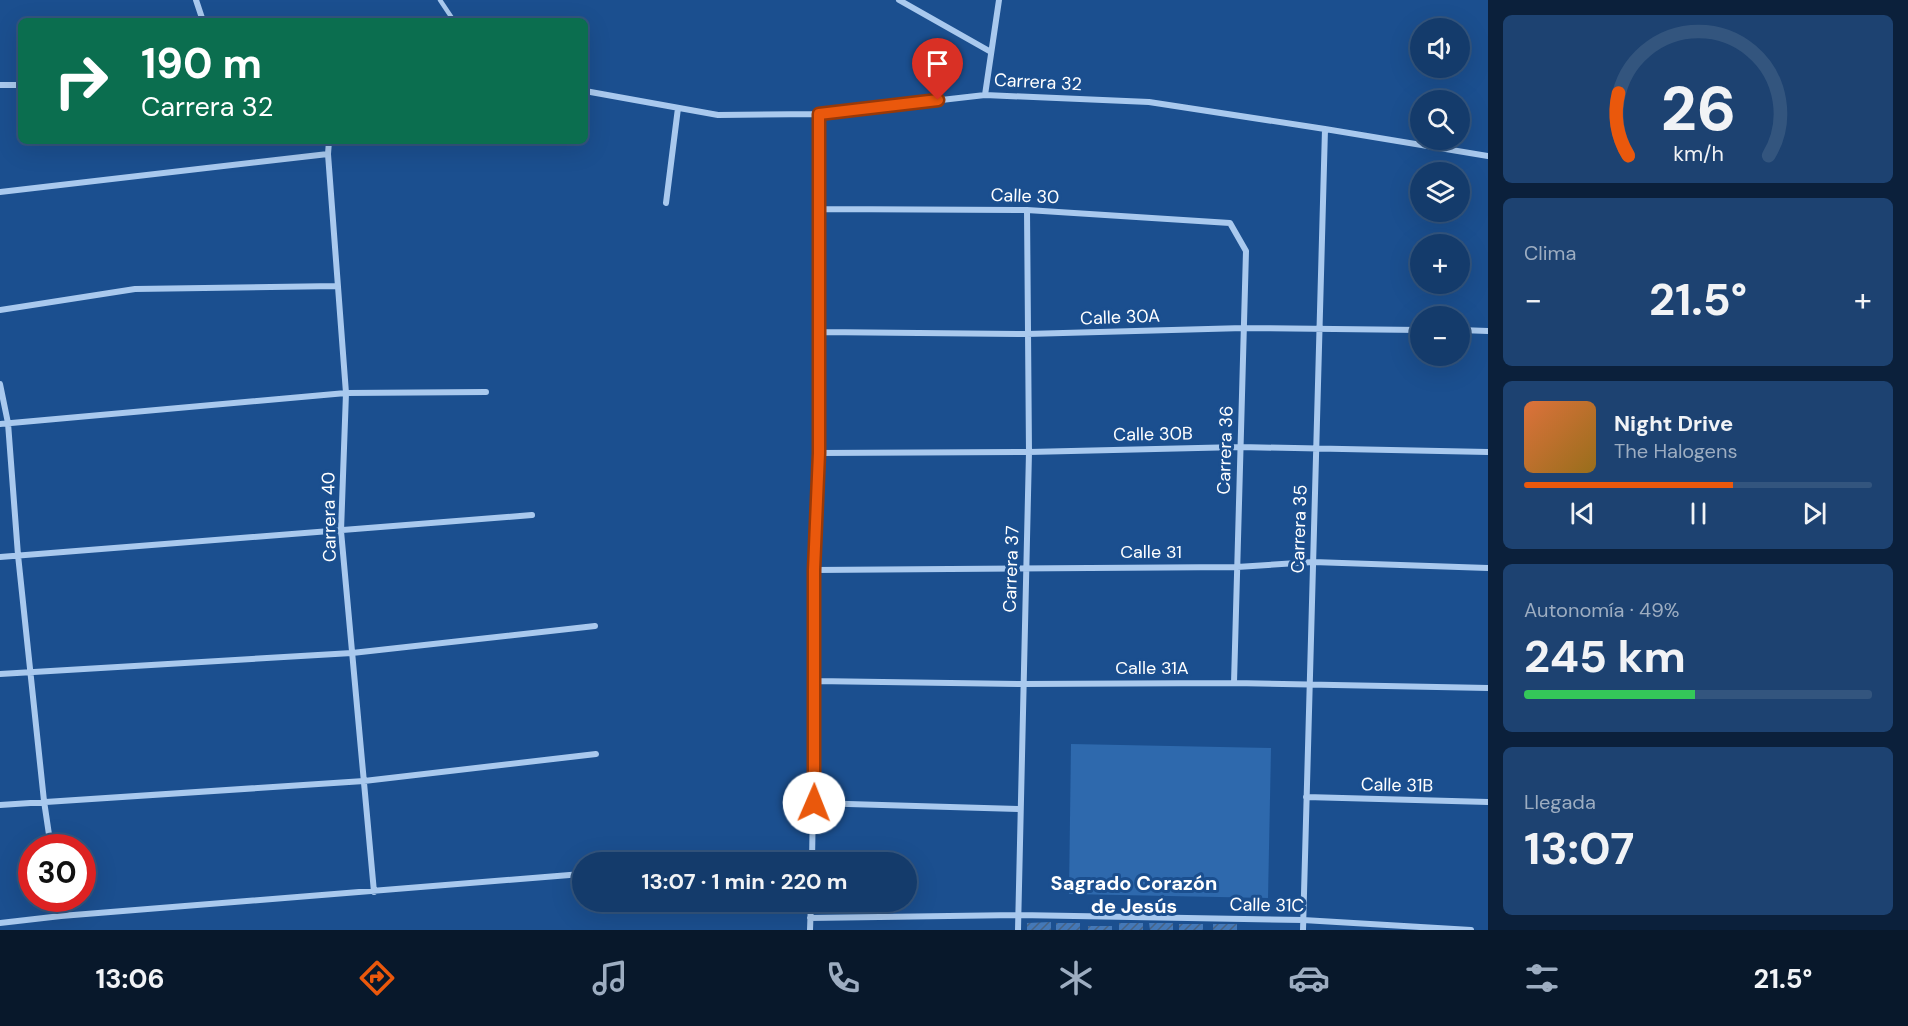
<!DOCTYPE html>
<html lang="es">
<meta charset="utf-8">
<style>
:root{--surface:#143b6b;--page:#1d4271;--text:#f1f3f6;--muted:#9dadc1;--line:#33557e;--accent:#ea580c}
body{margin:0;font-family:"DM Sans",sans-serif;background:var(--page);color:var(--text);height:100vh;display:flex;flex-direction:column;font-size:22px;white-space:nowrap}
*{box-sizing:border-box;margin:0}
p{font-size:20px;color:var(--muted)}
.icon{flex:none;width:33px;height:33px;fill:none;stroke:currentColor;stroke-width:2;stroke-linecap:round;stroke-linejoin:round}
.map{position:relative;flex:1;overflow:hidden}
.side{display:flex;flex-direction:column;gap:15px;padding:15px;background:#0b203b;width:420px}
.side>*{flex:none}
.hud{position:absolute;left:18px;top:18px;width:570px;height:126px;border-radius:9px;box-shadow:0 6px 24px #0002,0 0 0 2px var(--line);background:#0b6e4f;color:#fff;overflow:hidden}
.fabs{position:absolute;left:1410px;top:18px;display:grid;gap:12px}
.fabs a{display:grid;place-items:center;width:60px;height:60px;border-radius:50%;background:var(--surface);box-shadow:0 6px 24px #0002,0 0 0 2px var(--line);font-size:30px}
.speed{position:absolute;left:18px;top:834px;display:flex;gap:12px;font-size:30px;font-weight:700;text-align:center}
.speed>*{display:grid;place-content:center;width:78px;height:78px;border-radius:50%;background:var(--surface);box-shadow:0 6px 24px #0002,0 0 0 2px var(--line);line-height:1}
.speed .limit{border:9px solid #d22;background:#fff;color:#111}
.pin{position:absolute;display:grid;place-items:center;width:51px;height:51px;color:#fff;margin:-62px -26px;border-radius:50% 50% 50% 0;rotate:-45deg;box-shadow:0 0 6px #0007}
.pin .icon{rotate:45deg}
.me{position:absolute;width:66px;margin:-33px;rotate:1deg;stroke-linejoin:round;filter:drop-shadow(0 0 4px #0008)}
.turn{display:flex;align-items:center;gap:21px;height:126px;padding:0 24px;font-size:27px}
.turn .icon{width:78px;height:78px;stroke-width:2.5}
.turn b{display:block;font-size:42px;line-height:51px}
.big{font-size:45px;font-weight:700;line-height:1.1}
.side .card{flex:1;display:flex;flex-direction:column;justify-content:center;gap:9px;min-width:0;padding:0 21px;border-radius:9px;background:var(--page)}
.side .dial{align-items:center;gap:0}
.dial svg{height:156px;overflow:visible;fill:none;stroke:var(--line);stroke-width:7;stroke-linecap:round;text-anchor:middle}
.dial text{fill:var(--text);stroke:none}
.song{display:flex;align-items:center;gap:18px}
.cover{width:72px;height:72px;border-radius:9px;background:linear-gradient(135deg,hsl(20 70% 55%),hsl(40 70% 35%))}
.played{height:6px;border-radius:3px;background:linear-gradient(90deg,var(--accent) 60%,var(--line) 60%)}
.keys{display:flex;justify-content:space-around;direction:ltr}
.heat{display:flex;justify-content:space-between;align-items:center;font-size:33px;direction:ltr}
.charge{height:9px;border-radius:4px;background:linear-gradient(90deg,#34c759 49%,var(--line) 0)}
.trip{position:absolute;left:572px;top:852px;width:345px;height:60px;border-radius:30px;background:var(--surface);box-shadow:0 6px 24px #0002,0 0 0 2px var(--line);font-weight:700;line-height:60px;text-align:center}
.tabs{display:flex;height:96px;justify-content:space-around;align-items:center;background:#08182b;color:var(--muted)}
.tabs .icon{width:42px;height:42px}
.tabs .active{color:var(--accent)}
.tabs b{font-size:27px;color:var(--text)}
main{display:flex;flex:1;min-height:0}
.map>svg:first-child{display:block}
.park{fill:#2e69ad}
.building{fill:url(#building-hatch)}
.lines{fill:none;stroke-linecap:round;stroke-linejoin:round}
.service{stroke:#a9c9ee;stroke-width:4.5}
.minor{stroke:#a9c9ee;stroke-width:6}
.route-casing{stroke:#983908;stroke-width:15}
.route{stroke:#ea580c;stroke-width:10}
.labels{text-anchor:middle;dominant-baseline:central;stroke-width:6;stroke-linejoin:round;paint-order:stroke}
.street-label{font-size:18px;fill:#fff;stroke:#1b4f8f}
.neighbourhood-label{font-size:20px;font-weight:bold;fill:#fff;stroke:#1b4f8f}
</style>
<main>
<div class="map">
<svg width="1488" height="930" viewBox="0 0 1488 930">
<defs>
<pattern id="building-hatch" width="6" height="6" patternUnits="userSpaceOnUse" patternTransform="scale(1.5)"><rect width="6" height="6" fill="#4478b7"/><path d="M-1 1l2-2M0 6l6-6M5 7l2-2" fill="none" stroke="#486282"/></pattern>
</defs>
<rect width="100%" height="100%" fill="#1b4f8f"/>
<!-- park -->
<path class="park" d="M1071,744L1271,748L1268,898L1069,894Z"/>
<!-- building -->
<path class="building" d="M1051,922V930H1027V923Z
M1056,923H1080V930H1056Z
M1119,923H1143V930H1119Z
M1149,923H1173V930H1150Z
M1179,924H1203V930H1179Z
M1213,924H1237V930H1213Z
M1088,926H1112V930H1088Z"/>
<g class="lines">
<!-- service -->
<path class="service" d="M440,0L454,21"/>
<!-- minor -->
<path class="minor" d="M196,0L203,21
M899,0L991,52
M0,85H21
M585,91L718,115L819,114L985,95L1149,102L1325,129L1488,156
M985,95L999,0
M329,141L328,154L346,393L341,531L374,892
M0,192L328,154
M666,203L678,108
M820,209L1027,210L1230,223L1246,251L1234,683
M0,310L135,289L337,286
M1460,330L1488,331
M820,332L1027,334L1244,328L1420,330
M0,384L8,423L18,555L44,801L51,848
M0,424L346,393L486,392
M819,453L1029,452L1240,447L1488,452
M0,557L532,515
M814,570L1237,567L1313,562L1488,568
M0,674L352,653L595,626
M815,681L1023,684L1234,683L1488,688
M1306,797L1488,802
M814,803L1020,809
M0,805L364,781L596,754
M812,862L815,681L814,570L819,453V114
M59,898L61,916
M810,918L1018,915L1303,920L1471,930
M0,923L61,916L582,874
M810,930L811,902
M1018,930L1029,452L1027,210
M1303,930L1325,129"/>
</g>
<g class="lines">
<!-- route casing -->
<g class="route-casing">
<path id="route" d="M814,803V570L819,453V114L938,100"/>
</g>
<!-- route -->
<use href="#route" class="route"/>
</g>
<g class="labels">
<!-- street labels -->
<g class="street-label">
<text transform="translate(1038 82) rotate(3)">Carrera 32</text>
<text transform="translate(1025 196) rotate(2)">Calle 30</text>
<text transform="translate(1120 317) rotate(-2)">Calle 30A</text>
<text transform="translate(1153 434) rotate(-1)">Calle 30B</text>
<text transform="translate(1225 450) rotate(-88)">Carrera 36</text>
<text transform="translate(329 517) rotate(-91)">Carrera 40</text>
<text transform="translate(1299 529) rotate(-88)">Carrera 35</text>
<text x="1151" y="552">Calle 31</text>
<text transform="translate(1011 569) rotate(-88)">Carrera 37</text>
<text x="1152" y="668">Calle 31A</text>
<text transform="translate(1397 785) rotate(1)">Calle 31B</text>
<text transform="translate(1267 905) rotate(1)">Calle 31C</text>
</g>
<!-- neighbourhood labels -->
<g class="neighbourhood-label">
<text x="1134" y="883">Sagrado Corazón<tspan x="1134" dy="23">de Jesús</tspan></text>
</g>
</g>
</svg>
<div class="fabs">
<a><svg class="icon" aria-label="sound" viewBox="0 0 24 24"><path d="M4 9h4l5-4v14l-5-4H4zM17 9q2 3 0 6"/></svg></a>
<a><svg class="icon" aria-label="search" viewBox="0 0 24 24"><circle cx="10" cy="10" r="6"/><path d="M15 15l6 6"/></svg></a>
<a><svg class="icon" aria-label="layers" viewBox="0 0 24 24"><path d="M12 4l9 5-9 5-9-5zM3 14l9 5 9-5"/></svg></a>
<a>+</a>
<a>−</a>
</div>
<div class="speed"><div class="limit">30</div></div>
<div class="pin" style="left:938px;top:100px;background:#d93025"><svg class="icon" aria-label="arrive" viewBox="0 0 24 24"><path d="M6 21V4h12l-3 4 3 4H6"/></svg></div>
<svg class="me" style="left:814px;top:803px" viewBox="-20 -20 40 40"><circle r="19" fill="#fff"/><path d="M0-13L10 11 0 6-10 11z" fill="#ea580c"/></svg>
<div class="trip">13:07 · 1 min · 220 m</div>
<div class="hud">
<div class="turn"><svg class="icon" aria-label="right" viewBox="0 0 24 24"><path d="M7 20v-9h11M14 6l5 5-5 5"/></svg><div><b>190 m</b>Carrera 32</div></div>
</div>
</div>
<section class="side">
<div class="card dial"><svg viewBox="0 0 100 80">
<path d="M14 69A42 42 0 1 1 86 69"/>
<path d="M14 69A42 42 0 0 1 9 37" stroke="#ea580c"/>
<text x="50" y="56" font-size="32" font-weight="700">26</text>
<text x="50" y="72" font-size="11">km/h</text>
</svg></div>
<div class="card"><p>Clima</p>
<div class="heat"><a>−</a><b class="big">21.5°</b><a>+</a></div>
</div>
<div class="card">
<div class="song"><i class="cover"></i><div><b>Night Drive</b><p>The Halogens</p></div></div>
<div class="played"></div>
<div class="keys"><svg class="icon" aria-label="previous" viewBox="0 0 24 24"><path d="M18 5L8 12l10 7zM5 5v14"/></svg><svg class="icon" aria-label="pause" viewBox="0 0 24 24"><path d="M8 5v14M16 5v14"/></svg><svg class="icon" aria-label="next" viewBox="0 0 24 24"><path d="M6 5l10 7-10 7zM19 5v14"/></svg></div>
</div>
<div class="card"><p>Autonomía · 49%</p><b class="big">245 km</b><div class="charge"></div></div>
<div class="card"><p>Llegada</p><b class="big">13:07</b></div>
</section>
</main>
<nav class="tabs">
<b>13:06</b>
<svg class="icon active" aria-label="directions" viewBox="0 0 24 24"><path d="M12 3l9 9-9 9-9-9zM9 14v-3h6M13 9l2 2-2 2"/></svg>
<svg class="icon" aria-label="music" viewBox="0 0 24 24"><path d="M9 18V5l10-2v13"/><circle cx="6" cy="18" r="3"/><circle cx="16" cy="16" r="3"/></svg>
<svg class="icon" aria-label="phone" viewBox="0 0 24 24"><path d="M5 4h4l2 5-3 2q2 4 5 5l2-3 5 2v4C11 20 4 13 5 4z"/></svg>
<svg class="icon" aria-label="climate" viewBox="0 0 24 24"><path d="M12 3v18M4 7l16 10M4 17L20 7"/></svg>
<svg class="icon" aria-label="car" viewBox="0 0 24 24"><path d="M5 17H2v-5l4-1 3-4h7l3 4 3 1v5h-3M9 17h6M6 11h13"/><circle cx="7" cy="17" r="2"/><circle cx="17" cy="17" r="2"/></svg>
<svg class="icon" aria-label="filters" viewBox="0 0 24 24"><path d="M4 7h16M4 17h16"/><circle cx="9" cy="7" r="2"/><circle cx="15" cy="17" r="2"/></svg>
<b>21.5°</b>
</nav>
